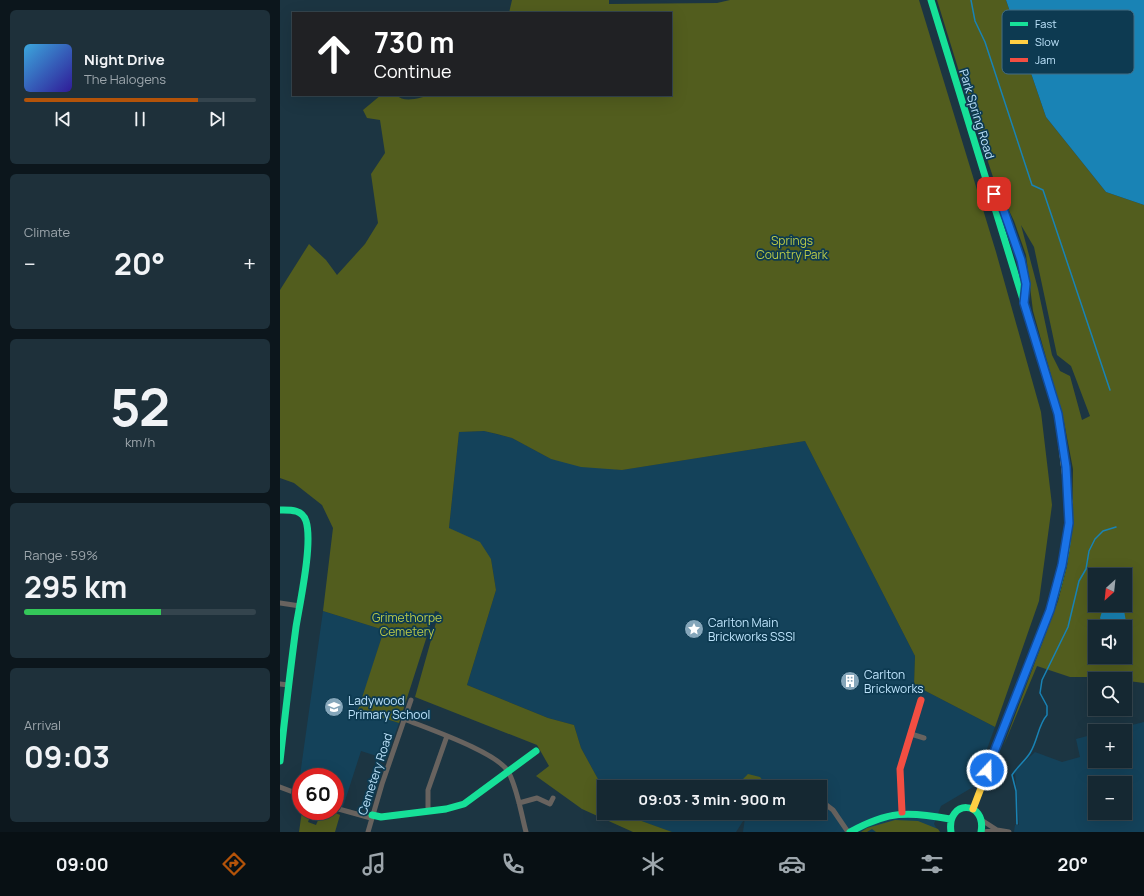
<!DOCTYPE html>
<meta charset="utf-8">
<style>
:root{--surface:#152832;--page:#1e303a;--text:#f1f3f6;--muted:#9da6ac;--line:#34444d;--accent:#b45309}
body{margin:0;font-family:Manrope,sans-serif;background:var(--page);color:var(--text);height:100vh;display:flex;flex-direction:column;font-size:15px;white-space:nowrap}
*{box-sizing:border-box;margin:0}
p{font-size:13px;color:var(--muted)}
.icon{flex:none;width:22px;height:22px;fill:none;stroke:currentColor;stroke-width:2;stroke-linecap:round;stroke-linejoin:round}
.map{position:relative;flex:1;overflow:hidden}
.details{display:flex;flex-direction:column;gap:10px;padding:10px;background:#0c161c;width:280px}
.details>*{flex:none}
.banner{position:absolute;left:12px;top:12px;width:380px;height:84px;border-radius:0px;box-shadow:0 4px 16px #0002,0 0 0 1px var(--line);background:#202124;color:#fff;overflow:hidden}
.needle{width:26px;rotate:207deg}
.controls{position:absolute;left:808px;top:568px;display:grid;gap:8px}
.controls a{display:grid;place-items:center;width:44px;height:44px;border-radius:0px;background:var(--surface);box-shadow:0 4px 16px #0002,0 0 0 1px var(--line);font-size:20px}
.speed{position:absolute;left:12px;top:768px;display:flex;gap:8px;font-size:20px;font-weight:700;text-align:center}
.speed>*{display:grid;place-content:center;width:52px;height:52px;border-radius:50%;background:var(--surface);box-shadow:0 4px 16px #0002,0 0 0 1px var(--line);line-height:1}
.speed .limit{border:6px solid #d22;background:#fff;color:#111}
.pin{position:absolute;display:grid;place-items:center;width:34px;height:34px;color:#fff;margin:-17px;border-radius:8px;box-shadow:0 2px 6px #0006}
.me{position:absolute;width:44px;margin:-22px;rotate:21deg;stroke-linejoin:round;filter:drop-shadow(0 0 3px #0008)}
.turn{display:flex;align-items:center;gap:14px;height:84px;padding:0 16px;font-size:18px}
.turn .icon{width:52px;height:52px;stroke-width:2.5}
.turn b{display:block;font-size:28px;line-height:34px}
.big{font-size:30px;font-weight:700;line-height:1.1}
.details .tile{flex:1;display:flex;flex-direction:column;justify-content:center;gap:6px;min-width:0;padding:0 14px;border-radius:6px;background:var(--page)}
.details .dial{align-items:center;gap:0}
.dial b{font-size:52px;line-height:1}
.song{display:flex;align-items:center;gap:12px}
.cover{width:48px;height:48px;border-radius:6px;background:linear-gradient(135deg,hsl(200 70% 55%),hsl(250 70% 35%))}
.played{height:4px;border-radius:2px;background:linear-gradient(90deg,var(--accent) 75%,var(--line) 75%)}
.keys{display:flex;justify-content:space-around;direction:ltr}
.heat{display:flex;justify-content:space-between;align-items:center;font-size:22px;direction:ltr}
.charge{height:6px;border-radius:3px;background:linear-gradient(90deg,#34c759 59%,var(--line) 0)}
.trip{position:absolute;left:317px;top:780px;width:230px;height:40px;border-radius:0px;background:var(--surface);box-shadow:0 4px 16px #0002,0 0 0 1px var(--line);font-weight:700;line-height:40px;text-align:center}
.tabs{display:flex;height:64px;justify-content:space-around;align-items:center;background:#081014;color:var(--muted)}
.tabs .icon{width:28px;height:28px}
.tabs .active{color:var(--accent)}
.tabs b{font-size:18px;color:var(--text)}
main{display:flex;flex:1;min-height:0}
.map>svg:first-child{display:block}
.built{fill:#14425a;fill-rule:evenodd}
.green{fill:#525d1e;fill-rule:evenodd}
.water{fill:#1983b5}
.lines{fill:none;stroke-linecap:round;stroke-linejoin:round}
.stream{stroke:#1983b5;stroke-width:1.5}
.street{stroke:#68635f;stroke-width:5}
.fast{stroke:#16e098;stroke-width:7}
.slow{stroke:#ffcf43;stroke-width:7}
.jam{stroke:#f24e42;stroke-width:7}
.route-casing{stroke:#114b97;stroke-width:10}
.route{stroke:#1a73e8;stroke-width:7}
.labels{text-anchor:middle;dominant-baseline:central;stroke-width:3.5;stroke-linejoin:round;paint-order:stroke}
.street-label{font-size:12px;fill:#bde3fb;stroke:#0d3a51}
.park-label{font-size:12px;fill:#bbca48;stroke:#0d3a51}
.poi-label{font-size:12px;fill:#bde3fb;stroke:#0d3a51;text-anchor:start}
.key{fill:#0d3a51;stroke:#426d84;stroke-width:1}
.key-label{font-size:11px;fill:#bde3fb}
</style>
<main>
<section class="details">
<div class="tile">
<div class="song"><i class="cover"></i><div><b>Night Drive</b><p>The Halogens</p></div></div>
<div class="played"></div>
<div class="keys"><svg class="icon" aria-label="previous" viewBox="0 0 24 24"><path d="M18 5L8 12l10 7zM5 5v14"/></svg><svg class="icon" aria-label="pause" viewBox="0 0 24 24"><path d="M8 5v14M16 5v14"/></svg><svg class="icon" aria-label="next" viewBox="0 0 24 24"><path d="M6 5l10 7-10 7zM19 5v14"/></svg></div>
</div>
<div class="tile"><p>Climate</p>
<div class="heat"><a>−</a><b class="big">20°</b><a>+</a></div>
</div>
<div class="tile dial"><b>52</b><p>km/h</p></div>
<div class="tile"><p>Range · 59%</p><b class="big">295 km</b><div class="charge"></div></div>
<div class="tile"><p>Arrival</p><b class="big">09:03</b></div>
</section>
<div class="map">
<svg width="864" height="832" viewBox="0 0 864 832">
<rect width="100%" height="100%" fill="#1c3542"/>
<!-- built -->
<path class="built" d="M204,431L232,438L271,459L341,470L525,441L635,656L634,685L715,727L693,787L661,806L654,824L659,832H463L465,818L456,832H391L356,819L348,813H540V787H324V790L301,748L294,725L268,718L187,685L216,590L211,559L169,528L179,432Z
M43,611L104,630L79,710L119,723L106,759L81,751L63,807L55,804V777H21V791L18,790Z
M864,722V832H734L735,825H739L735,771L755,752L782,762L800,757L796,739L815,734V761H845V731H828ZM815,783H845V813H815Z"/>
<!-- green -->
<path class="green" d="M232,0H329V4L437,3L450,0H639L716,252L761,412L772,505L759,601L715,727L634,685L635,656L525,441L342,470L301,467L271,459L232,438L217,434L204,431L179,432L169,528L200,542L211,559L216,590L187,685L268,718L294,725L301,748L324,790V813H348L356,819L392,832H353L302,809L256,776L269,766L257,745L135,697L159,612L155,611L119,723L78,710L104,630L43,611L53,528L42,505L14,483L0,478V290L29,244L46,260L57,275L85,244L98,223L91,174L105,153L100,120L87,118L83,110L101,95H116C125,104 141,97 151,95H391V13H229Z
M657,0H726L766,117L826,192L864,205V683L817,677H790L757,666L723,747L778,601L787,566L792,523L793,469L784,422L753,311L746,255L734,221L713,177L690,107ZM741,225L754,247L777,355L791,366L810,416L802,420L790,376L780,371L772,355L758,289ZM815,575H845V605H815ZM815,627H845V657H815Z
M468,774L480,777L483,781L476,782L472,787H455Z
M22,811H32L28,822L36,825L42,811H51L60,815L55,832H19Z
M615,820L638,821L658,829L660,832H596L592,829L587,832H581L587,828Z"/>
<!-- water -->
<path class="water" d="M726,0H864V205L826,192L766,117Z
M824,605H843L847,627L845,642V627H825L820,618Z"/>
<g class="lines">
<!-- stream -->
<path class="stream" d="M691,0L695,21L705,42L752,185L763,190L830,390
M737,824L736,791L732,775C737,767 745,761 750,753C758,740 758,725 767,715V706L760,693L762,680L788,627L799,581L806,569L809,551L815,539L823,531L836,527"/>
<!-- street -->
<path class="street" d="M0,603L20,606
M0,684L8,685
M124,719C146,728 220,753 229,773C238,791 241,813 246,832
M631,734L644,738
M499,782L510,787
M0,787L21,795
M540,800L553,810L568,832
M239,803L257,798L270,804L273,798
M55,808L91,818
M148,811V790L167,736
M703,821L717,830
M88,832L102,784L131,700
M704,832L717,830L729,832"/>
<!-- fast -->
<path class="fast" d="M651,0L748,316
M709,188L720,200L741,260L746,284L744,301
M0,510C10,510 22,509 26,521C33,543 20,602 16,627C10,672 5,716 0,761
M729,715C755,648 792,577 789,503
M92,815L101,817L166,809L184,804L256,751
M570,832C608,811 628,811 670,819
M671,832C666,799 707,800 701,832"/>
<!-- slow -->
<path class="slow" d="M748,316L778,414L789,503
M693,809L729,715"/>
<!-- jam -->
<path class="jam" d="M622,812L620,769L641,700"/>
</g>
<g class="lines">
<!-- route casing -->
<g class="route-casing">
<path id="route" d="M707,770L770,610L782,565L789,523L786,467L778,414L744,303L746,284L741,260L720,200L714,194"/>
</g>
<!-- route -->
<use href="#route" class="route"/>
</g>
<!-- icons -->
<defs>
<g id="sight-disc" transform="scale(1)"><circle r="9.5" fill="#85a6ba" stroke="#0d3a51"/><path d="M0-6L1.8-2.2L6-1.7L2.9 1.2L3.7 5.4L0 3.3L-3.7 5.4L-2.9 1.2L-6-1.7L-1.8-2.2Z" fill="#fff"/></g>
<g id="building-disc" transform="scale(1)"><circle r="9.5" fill="#85a6ba" stroke="#0d3a51"/><path d="M-4-6H4V6H1V3H-1V6H-4ZM-2.5-4.3h1.7v1.8h-1.7ZM.8-4.3h1.7v1.8H.8ZM-2.5-1h1.7V.8h-1.7ZM.8-1h1.7V.8H.8Z" fill="#fff"/></g>
<g id="school-disc" transform="scale(1)"><circle r="9.5" fill="#85a6ba" stroke="#0d3a51"/><path d="M0-5L7-2L0 1L-7-2ZM-4 1L0 2.5L4 1V4Q0 6-4 4Z" fill="#fff"/></g>
</defs>
<g fill-rule="evenodd">
<use href="#sight-disc" x="414" y="629"/>
<use href="#building-disc" x="570" y="681"/>
<use href="#school-disc" x="54" y="707"/>
</g>
<g class="labels">
<!-- street labels -->
<g class="street-label">
<text transform="translate(697 114) rotate(73)">Park Spring Road</text>
<text transform="translate(95 774) rotate(-72)">Cemetery Road</text>
</g>
<!-- park labels -->
<g class="park-label">
<text x="512" y="240">Springs<tspan x="512" dy="14">Country Park</tspan></text>
<text x="127" y="617">Grimethorpe<tspan x="127" dy="14">Cemetery</tspan></text>
</g>
<!-- poi labels -->
<g class="poi-label">
<text x="428" y="622">Carlton Main<tspan x="428" dy="14">Brickworks SSSI</tspan></text>
<text x="584" y="674">Carlton<tspan x="584" dy="14">Brickworks</tspan></text>
<text x="68" y="700">Ladywood<tspan x="68" dy="14">Primary School</tspan></text>
</g>
</g>
<!-- legend -->
<rect x="722" y="10" width="132" height="64" rx="6" class="key"/>
<rect x="730" y="22" width="18" height="4" fill="#16e098"/>
<rect x="730" y="40" width="18" height="4" fill="#ffcf43"/>
<rect x="730" y="58" width="18" height="4" fill="#f24e42"/>
<g class="key-label">
<text x="755" y="28">Fast</text>
<text x="755" y="46">Slow</text>
<text x="755" y="64">Jam</text>
</g>
</svg>
<div class="controls">
<a><svg class="needle" viewBox="-14 -14 28 28"><path d="M0-13l5 13h-10z" fill="#e53935"/><path d="M0 13l5-13h-10z" fill="#9da6ac"/></svg></a>
<a><svg class="icon" aria-label="sound" viewBox="0 0 24 24"><path d="M4 9h4l5-4v14l-5-4H4zM17 9q2 3 0 6"/></svg></a>
<a><svg class="icon" aria-label="search" viewBox="0 0 24 24"><circle cx="10" cy="10" r="6"/><path d="M15 15l6 6"/></svg></a>
<a>+</a>
<a>−</a>
</div>
<div class="speed"><div class="limit">60</div></div>
<div class="pin" style="left:714px;top:194px;background:#d93025"><svg class="icon" aria-label="arrive" viewBox="0 0 24 24"><path d="M6 21V4h12l-3 4 3 4H6"/></svg></div>
<svg class="me" style="left:707px;top:770px" viewBox="-20 -20 40 40"><circle r="17" fill="#1a73e8" stroke="#fff" stroke-width="3"/><path d="M0-11L8 9 0 5-8 9z" fill="#fff"/></svg>
<div class="trip">09:03 · 3 min · 900 m</div>
<div class="banner">
<div class="turn"><svg class="icon" aria-label="ahead" viewBox="0 0 24 24"><path d="M12 20V5M6 11l6-6 6 6"/></svg><div><b>730 m</b>Continue</div></div>
</div>
</div>
</main>
<nav class="tabs">
<b>09:00</b>
<svg class="icon active" aria-label="directions" viewBox="0 0 24 24"><path d="M12 3l9 9-9 9-9-9zM9 14v-3h6M13 9l2 2-2 2"/></svg>
<svg class="icon" aria-label="music" viewBox="0 0 24 24"><path d="M9 18V5l10-2v13"/><circle cx="6" cy="18" r="3"/><circle cx="16" cy="16" r="3"/></svg>
<svg class="icon" aria-label="phone" viewBox="0 0 24 24"><path d="M5 4h4l2 5-3 2q2 4 5 5l2-3 5 2v4C11 20 4 13 5 4z"/></svg>
<svg class="icon" aria-label="climate" viewBox="0 0 24 24"><path d="M12 3v18M4 7l16 10M4 17L20 7"/></svg>
<svg class="icon" aria-label="car" viewBox="0 0 24 24"><path d="M5 17H2v-5l4-1 3-4h7l3 4 3 1v5h-3M9 17h6M6 11h13"/><circle cx="7" cy="17" r="2"/><circle cx="17" cy="17" r="2"/></svg>
<svg class="icon" aria-label="filters" viewBox="0 0 24 24"><path d="M4 7h16M4 17h16"/><circle cx="9" cy="7" r="2"/><circle cx="15" cy="17" r="2"/></svg>
<b>20°</b>
</nav>
